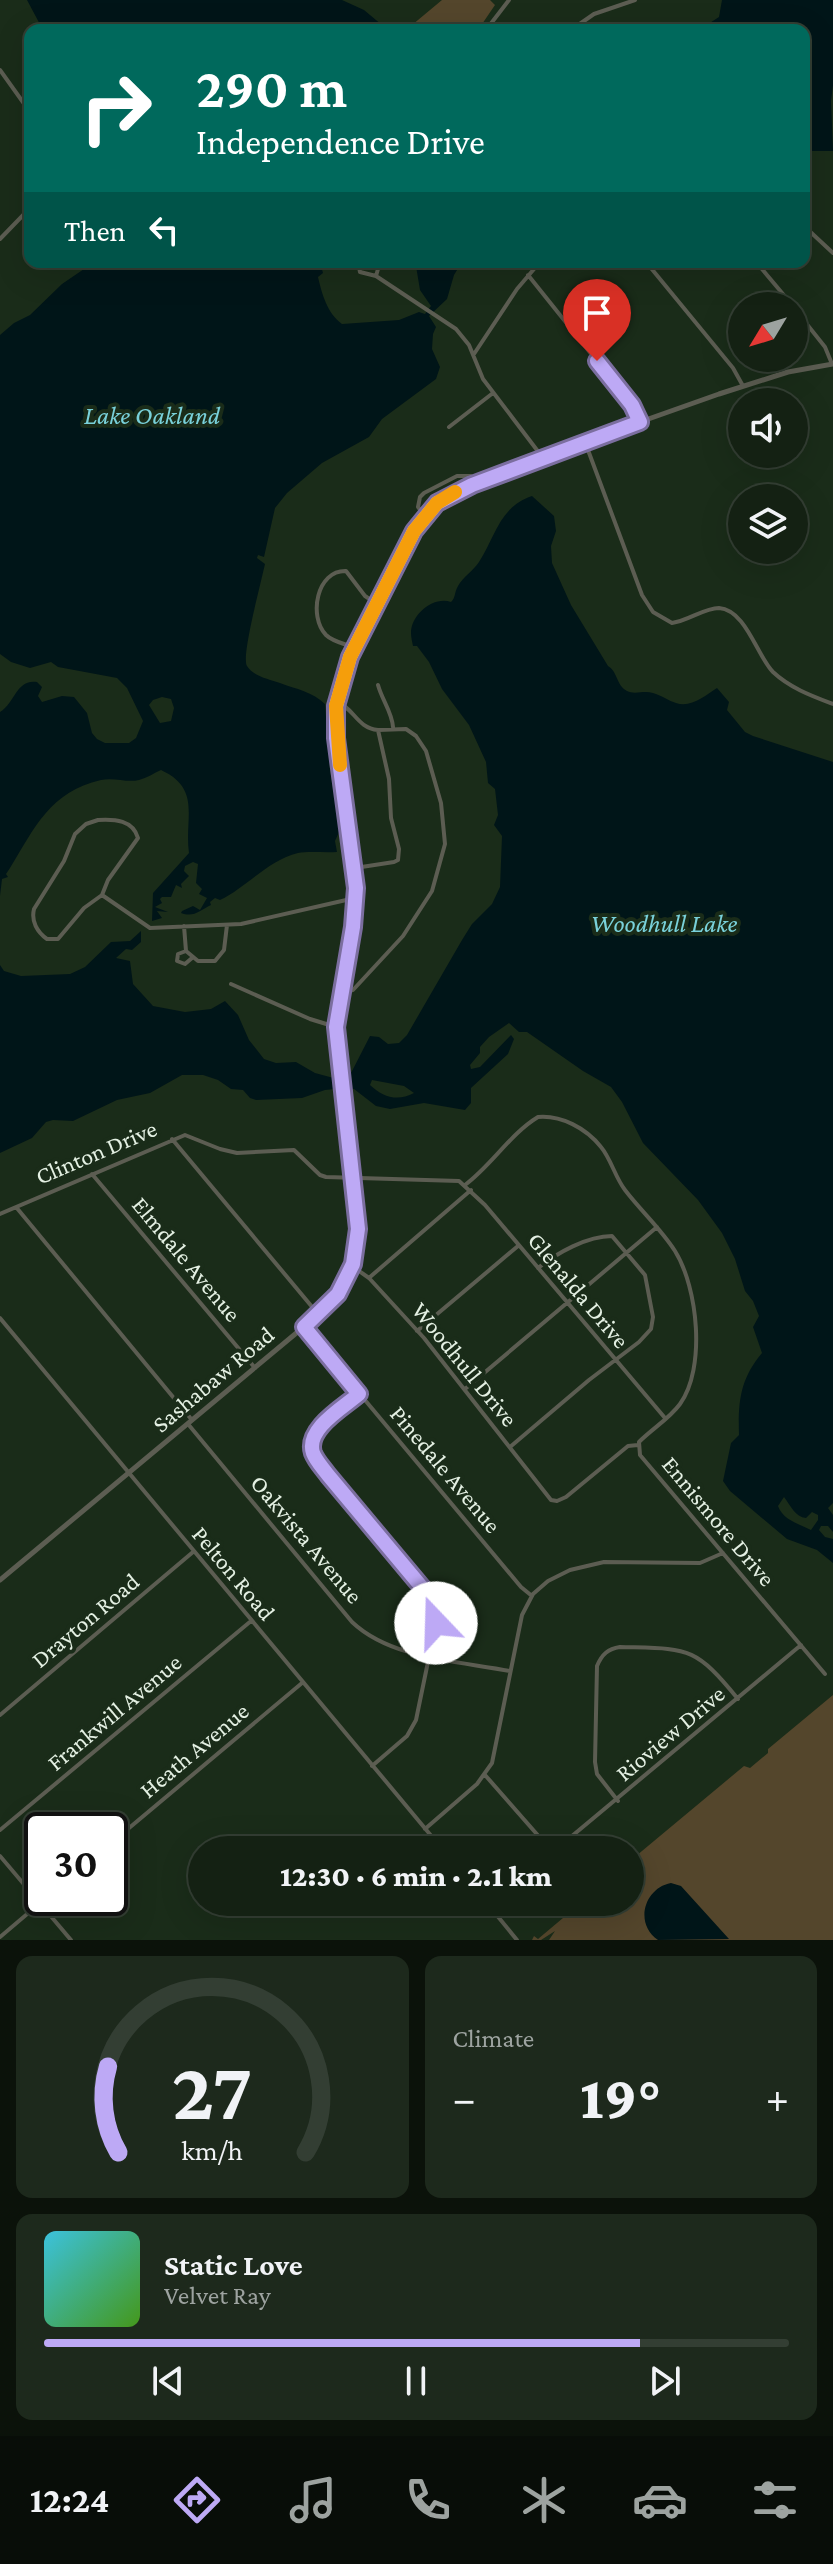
<!DOCTYPE html>
<meta charset="utf-8">
<style>
:root{--surface:#142113;--page:#1d291c;--text:#f1f3f6;--muted:#9da3a0;--line:#333e33;--accent:#bda9f5}
body{margin:0;font-family:"Crimson Pro",serif;background:var(--page);color:var(--text);height:100vh;display:flex;flex-direction:column;font-size:30px;white-space:nowrap}
*{box-sizing:border-box;margin:0}
p{font-size:26px;color:var(--muted)}
.icon{flex:none;width:44px;height:44px;fill:none;stroke:currentColor;stroke-width:2;stroke-linecap:round;stroke-linejoin:round}
.map{position:relative;height:1940px;overflow:hidden}
.drawer{display:flex;flex-direction:column;gap:16px;padding:16px;background:#0b120a;flex:1}
.drawer>*{flex:none}
.guide{position:absolute;left:24px;top:24px;width:786px;height:244px;border-radius:16px;box-shadow:0 8px 32px #0002,0 0 0 2px var(--line);background:#00695c;color:#fff;overflow:hidden}
.needle{width:52px;rotate:232deg}
.tools{position:absolute;left:728px;top:292px;display:grid;gap:16px}
.tools a{display:grid;place-items:center;width:80px;height:80px;border-radius:50%;background:var(--surface);box-shadow:0 8px 32px #0002,0 0 0 2px var(--line);font-size:40px}
.speed{position:absolute;left:24px;top:1812px;display:flex;gap:16px;font-size:40px;font-weight:700;text-align:center}
.speed>*{display:grid;place-content:center;width:104px;height:104px;border-radius:50%;background:var(--surface);box-shadow:0 8px 32px #0002,0 0 0 2px var(--line);line-height:1}
.speed .limit{border:4px solid #111;border-radius:12px;background:#fff;color:#111}
.pin{position:absolute;display:grid;place-items:center;width:68px;height:68px;color:#fff;margin:-82px -34px;border-radius:50% 50% 50% 0;rotate:-45deg;box-shadow:0 0 8px #0007}
.pin .icon{rotate:45deg}
.me{position:absolute;width:88px;margin:-44px;rotate:339deg;stroke-linejoin:round;filter:drop-shadow(0 0 6px #0008)}
.turn{display:flex;align-items:center;gap:28px;height:168px;padding:0 40px;font-size:36px}
.turn .icon{width:104px;height:104px;stroke-width:2.5}
.turn b{display:block;font-size:56px;line-height:68px}
.then{display:flex;align-items:center;height:76px;padding:0 40px;background:#0003;gap:16px;font-size:30px}
.big{font-size:60px;font-weight:800;line-height:1.1}
.drawer .widget{flex:1;display:flex;flex-direction:column;justify-content:center;gap:12px;min-width:0;padding:0 28px;border-radius:16px;background:var(--page)}
.drawer .dial{align-items:center;gap:0}
.dial svg{height:208px;overflow:visible;fill:none;stroke:var(--line);stroke-width:7;stroke-linecap:round;text-anchor:middle}
.dial text{fill:var(--text);stroke:none}
.song{display:flex;align-items:center;gap:24px}
.cover{width:96px;height:96px;border-radius:12px;background:linear-gradient(135deg,hsl(190 70% 55%),hsl(100 70% 35%))}
.played{height:8px;border-radius:4px;background:linear-gradient(90deg,var(--accent) 80%,var(--line) 80%)}
.keys{display:flex;justify-content:space-around;direction:ltr}
.heat{display:flex;justify-content:space-between;align-items:center;font-size:44px;direction:ltr}
.drawer .tiles{flex:1;display:grid;gap:16px;grid-template-columns:1fr 1fr}
.widget:last-child{grid-column:span 2}
.trip{position:absolute;left:188px;top:1836px;width:456px;height:80px;border-radius:40px;background:var(--surface);box-shadow:0 8px 32px #0002,0 0 0 2px var(--line);font-weight:800;line-height:80px;text-align:center}
.menu{display:flex;height:128px;justify-content:space-around;align-items:center;background:#080d08;color:var(--muted)}
.menu .icon{width:56px;height:56px}
.menu .selected{color:var(--accent)}
.menu b{font-size:36px;color:var(--text)}
.map>svg:first-child{display:block}
.green{fill:#54462c}
.water{fill:#001518;fill-rule:evenodd}
.lines{fill:none;stroke-linecap:round;stroke-linejoin:round}
.minor{stroke:#5c5d52;stroke-width:4}
.tertiary{stroke:#5c5d52;stroke-width:5}
.route-casing{stroke:#7b6e9f;stroke-width:20}
.route{stroke:#bda9f5;stroke-width:14}
.slow{stroke:#f59e0b;stroke-width:14}
.labels{text-anchor:middle;dominant-baseline:central;stroke-width:8;stroke-linejoin:round;paint-order:stroke}
.street-label{font-size:24px;fill:#e4f0e3;stroke:#1a2c19}
.water-label{font-size:26px;font-style:italic;fill:#79d1da;stroke:#1a2c19}
</style>
<div class="map">
<svg width="833" height="1940" viewBox="0 0 833 1940">
<rect width="100%" height="100%" fill="#1a2c19"/>
<!-- green -->
<path class="green" d="M442,0H490L495,5L478,30H406Z
M833,1695V1940H549L555,1931L541,1940H532L534,1936L538,1939L582,1902H630V1861L744,1766L750,1768L768,1753V1749Z"/>
<!-- water -->
<path class="water" d="M27,0H342L364,10L388,30H43Z
M722,0H833V85L831,101L833,151H804V30H699L719,17Z
M90,262H320L323,273L318,277C322,294 327,313 342,324L399,320L419,312L425,314L431,306L420,290L416,266L419,262H462L454,275L447,299L429,316L436,327L433,334L432,349L440,367L436,379L382,419L369,437L322,463L287,493L275,508L264,557L258,555L257,558L265,564C261,583 241,657 247,666C254,677 269,679 280,683C296,689 313,692 325,704L330,770L340,830L335,841L337,852C325,853 309,851 298,853C268,860 246,888 220,900L215,898L210,902L211,905C200,910 194,918 181,913L182,911L193,906L200,910L207,898L199,894L202,889L196,883L198,864L193,862L185,866L184,871L189,876L181,884L182,888L176,885L171,897H162L160,899L162,903L155,907L168,912L157,911L162,918L152,921L153,893L189,853C184,818 202,789 161,770C154,773 147,778 139,780C127,783 114,777 101,780C50,792 35,827 10,868L6,874L8,877L2,879L0,896V712C16,702 16,679 37,682L42,687L38,696L42,702L62,696L74,697L87,713L92,733L97,739L105,743H129L136,738L143,721L127,688L117,678L58,667L51,662L30,668L11,662L0,654V335L14,323L30,315L62,284L84,269ZM162,697L171,699L174,708L171,721L160,723L149,705L153,700Z
M532,496L554,516L556,531L551,546L552,563L571,605L608,666C618,672 616,685 627,691C635,695 644,690 653,693C661,695 669,701 676,703C691,708 705,696 717,688L729,702L727,710L745,732L753,736L833,762V1503L828,1508L833,1515V1532L828,1526H821L819,1530L825,1537L833,1539V1563L817,1550L787,1539L730,1491L723,1481L731,1443L739,1435C738,1402 740,1379 762,1353L753,1327L759,1316L753,1301L745,1291L735,1259L722,1233L698,1200L643,1143L622,1102L611,1087L583,1071L527,1032H519L509,1023L489,1037L480,1047V1053L470,1065L471,1069L480,1067L511,1035L514,1039L508,1054L471,1088V1103L465,1110L424,1103L390,1109L376,1106L354,1089L346,1088L325,1090L302,1098L256,1100L250,1098L243,1090L231,1089L218,1080L203,1075H182L150,1093L117,1100L73,1121L53,1120L46,1122L32,1138L0,1153V965L4,971L21,976L70,974L85,967L111,942L130,941L141,931V942L132,950L126,949L116,958L130,961L133,984L153,1006L185,1012L211,1009L225,1001L238,1015L249,1040L264,1059L276,1063L296,1062L315,1073L341,1080L350,1075L370,1036L379,1037L388,1044L399,1043L407,1035L462,940L472,924L492,904L500,887L502,836L494,825L498,815L495,789L488,783L486,762L469,725L442,689L429,662L417,646H413C412,641 411,637 411,633C411,615 433,596 451,602C456,597 454,593 458,586C463,577 473,571 479,562C495,538 499,507 532,496ZM372,1080L404,1086L414,1093C397,1102 383,1097 370,1085ZM784,1497C791,1506 795,1517 806,1518L812,1512L818,1515V1520L811,1530C799,1524 783,1520 778,1506Z
M671,1883L681,1886L729,1939L658,1940C634,1924 644,1888 671,1883Z"/>
<g class="lines">
<!-- minor -->
<path class="minor" d="M486,30L509,0
M571,30L594,14L635,0
M0,70L30,112
M804,183L810,186
M804,226L833,253
M0,239L30,208
M358,262L360,272L376,276L380,262
M646,262L733,368L743,386
M756,262L793,306
M528,275L632,405L640,422
M376,276L456,329L469,345L483,379L543,458
M794,308L825,347L832,364
M474,354L517,289L540,262
M449,427L493,393
M585,442L642,595L653,612L672,623C688,621 704,608 719,608C746,610 757,656 773,672C790,688 812,696 833,704
M425,516L418,507L420,497L424,493L457,476H471L479,482
M355,648C346,644 333,642 326,635C308,616 317,570 346,571L365,596L377,604
M378,685C382,700 392,712 393,727
M337,702C354,708 357,728 378,730L389,779L391,818L399,849L398,860L394,862L355,868
M98,820C115,819 133,820 138,838L108,880L102,895L84,908L58,939H47C37,932 31,921 34,909L64,861L75,834L86,824Z
M102,895L150,928L241,924L355,898
M184,926L186,951L198,961H215L224,950L227,925
M186,951L178,954L177,961L185,964L192,958
M231,984L310,1019L336,1027
M340,993L353,990L403,936L432,891L445,844L441,803L426,751L416,736L406,729L378,730
M172,1139L318,1314
M92,1174L255,1368
M465,1185C492,1165 510,1134 538,1117C561,1115 586,1128 601,1147C611,1159 615,1177 625,1190C641,1211 661,1229 675,1251C698,1288 706,1368 680,1404C670,1418 652,1429 639,1442L640,1455L825,1674
M16,1207L192,1420
M0,1214L185,1135L220,1149L237,1153L294,1150L320,1175L326,1177L459,1181L485,1205L665,1418
M352,1266L369,1278L424,1338L551,1500L557,1501L566,1497L628,1446L638,1445
M370,1277L471,1190
M0,1318L443,1850
M304,1327L521,1587L532,1596
M417,1331L518,1246
M465,1389L657,1227
M359,1394L315,1433L313,1453L430,1597L436,1623L416,1720L407,1736L372,1766
M188,1424L352,1622C391,1659 458,1661 510,1671
M510,1447L589,1380L639,1342L651,1329L653,1317L645,1275L612,1236C587,1236 557,1253 538,1268
M0,1715L193,1552
M485,1775L542,1840L552,1847L560,1846L801,1645
M618,1801L597,1774L595,1762L597,1666C602,1654 608,1649 620,1647C688,1649 694,1645 738,1699
M425,1829L477,1784L492,1763L522,1615L533,1594L548,1581L570,1570L604,1562L700,1563L723,1553
M0,1830L251,1621
M110,1844L302,1683
M0,1856L71,1940
M486,1902L517,1940
M0,1937L46,1898"/>
<!-- tertiary -->
<path class="tertiary" d="M0,1580L312,1320L338,1294L353,1264L358,1229L336,1027L353,927L356,888L336,738V706L350,657L424,517L437,503L454,493L606,434L719,394L788,372L833,364"/>
</g>
<g class="lines">
<!-- route casing -->
<g class="route-casing">
<path id="route" d="M436,1623L430,1597L328,1475C323,1468 316,1461 313,1453C305,1429 344,1407 359,1394L304,1327L338,1294L353,1264L358,1229L336,1027L353,927L356,888L336,738V706L350,657L414,531L437,503L472,485L640,422L632,405L597,361"/>
</g>
<!-- route -->
<use href="#route" class="route"/>
<!-- slow -->
<path class="slow" d="M340,765L336,706L350,657L414,531L437,503L455,492"/>
</g>
<g class="labels">
<!-- street labels -->
<g class="street-label">
<text transform="translate(96 1152) rotate(-23)">Clinton Drive</text>
<text transform="translate(187 1259) rotate(50)">Elmdale Avenue</text>
<text transform="translate(579 1290) rotate(50)">Glenalda Drive</text>
<text transform="translate(465 1364) rotate(51)">Woodhull Drive</text>
<text transform="translate(213 1379) rotate(-40)">Sashabaw Road</text>
<text transform="translate(446 1469) rotate(50)">Pinedale Avenue</text>
<text transform="translate(719 1521) rotate(50)">Ennismore Drive</text>
<text transform="translate(307 1539) rotate(50)">Oakvista Avenue</text>
<text transform="translate(234 1573) rotate(50)">Pelton Road</text>
<text transform="translate(85 1620) rotate(-40)">Drayton Road</text>
<text transform="translate(114 1712) rotate(-40)">Frankwill Avenue</text>
<text transform="translate(670 1733) rotate(-40)">Rioview Drive</text>
<text transform="translate(194 1750) rotate(-40)">Heath Avenue</text>
</g>
<!-- water labels -->
<g class="water-label">
<text x="152" y="415">Lake Oakland</text>
<text x="664" y="923">Woodhull Lake</text>
</g>
</g>
</svg>
<div class="tools">
<a><svg class="needle" viewBox="-14 -14 28 28"><path d="M0-13l5 13h-10z" fill="#e53935"/><path d="M0 13l5-13h-10z" fill="#9da3a0"/></svg></a>
<a><svg class="icon" aria-label="sound" viewBox="0 0 24 24"><path d="M4 9h4l5-4v14l-5-4H4zM17 9q2 3 0 6"/></svg></a>
<a><svg class="icon" aria-label="layers" viewBox="0 0 24 24"><path d="M12 4l9 5-9 5-9-5zM3 14l9 5 9-5"/></svg></a>
</div>
<div class="speed"><div class="limit">30</div></div>
<div class="pin" style="left:597px;top:361px;background:#d93025"><svg class="icon" aria-label="arrive" viewBox="0 0 24 24"><path d="M6 21V4h12l-3 4 3 4H6"/></svg></div>
<svg class="me" style="left:436px;top:1623px" viewBox="-20 -20 40 40"><circle r="19" fill="#fff"/><path d="M0-13L10 11 0 6-10 11z" fill="#bda9f5"/></svg>
<div class="trip">12:30 · 6 min · 2.1 km</div>
<div class="guide">
<div class="turn"><svg class="icon" aria-label="right" viewBox="0 0 24 24"><path d="M7 20v-9h11M14 6l5 5-5 5"/></svg><div><b>290 m</b>Independence Drive</div></div>
<div class="then">Then<svg class="icon" aria-label="left" viewBox="0 0 24 24"><path d="M17 20v-9H6M10 6l-5 5 5 5"/></svg></div>
</div>
</div>
<section class="drawer">
<div class="tiles">
<div class="widget dial"><svg viewBox="0 0 100 80">
<path d="M14 69A42 42 0 1 1 86 69"/>
<path d="M14 69A42 42 0 0 1 10 36" stroke="#bda9f5"/>
<text x="50" y="56" font-size="32" font-weight="700">27</text>
<text x="50" y="72" font-size="11">km/h</text>
</svg></div>
<div class="widget"><p>Climate</p>
<div class="heat"><a>−</a><b class="big">19°</b><a>+</a></div>
</div>
<div class="widget">
<div class="song"><i class="cover"></i><div><b>Static Love</b><p>Velvet Ray</p></div></div>
<div class="played"></div>
<div class="keys"><svg class="icon" aria-label="previous" viewBox="0 0 24 24"><path d="M18 5L8 12l10 7zM5 5v14"/></svg><svg class="icon" aria-label="pause" viewBox="0 0 24 24"><path d="M8 5v14M16 5v14"/></svg><svg class="icon" aria-label="next" viewBox="0 0 24 24"><path d="M6 5l10 7-10 7zM19 5v14"/></svg></div>
</div>
</div>
</section>
<nav class="menu">
<b>12:24</b>
<svg class="icon selected" aria-label="directions" viewBox="0 0 24 24"><path d="M12 3l9 9-9 9-9-9zM9 14v-3h6M13 9l2 2-2 2"/></svg>
<svg class="icon" aria-label="music" viewBox="0 0 24 24"><path d="M9 18V5l10-2v13"/><circle cx="6" cy="18" r="3"/><circle cx="16" cy="16" r="3"/></svg>
<svg class="icon" aria-label="phone" viewBox="0 0 24 24"><path d="M5 4h4l2 5-3 2q2 4 5 5l2-3 5 2v4C11 20 4 13 5 4z"/></svg>
<svg class="icon" aria-label="climate" viewBox="0 0 24 24"><path d="M12 3v18M4 7l16 10M4 17L20 7"/></svg>
<svg class="icon" aria-label="car" viewBox="0 0 24 24"><path d="M5 17H2v-5l4-1 3-4h7l3 4 3 1v5h-3M9 17h6M6 11h13"/><circle cx="7" cy="17" r="2"/><circle cx="17" cy="17" r="2"/></svg>
<svg class="icon" aria-label="filters" viewBox="0 0 24 24"><path d="M4 7h16M4 17h16"/><circle cx="9" cy="7" r="2"/><circle cx="15" cy="17" r="2"/></svg>
</nav>
